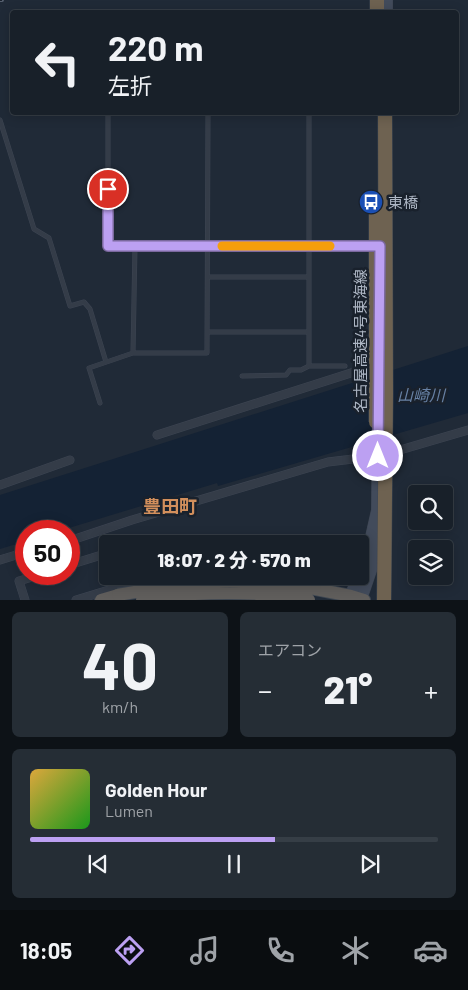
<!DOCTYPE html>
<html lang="ja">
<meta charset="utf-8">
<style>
:root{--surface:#182029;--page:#252d35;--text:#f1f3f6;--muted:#9fa3a8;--line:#363e46;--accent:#bca0f2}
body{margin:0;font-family:Barlow,"Noto Sans JP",sans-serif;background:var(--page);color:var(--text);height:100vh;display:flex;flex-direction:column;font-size:19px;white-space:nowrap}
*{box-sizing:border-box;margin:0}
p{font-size:16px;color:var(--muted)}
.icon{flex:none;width:28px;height:28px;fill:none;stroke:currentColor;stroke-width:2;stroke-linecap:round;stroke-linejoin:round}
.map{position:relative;height:600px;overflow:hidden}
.panel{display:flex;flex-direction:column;gap:12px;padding:12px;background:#0d1217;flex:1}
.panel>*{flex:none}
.guide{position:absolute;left:10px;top:10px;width:449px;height:105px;border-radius:5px;box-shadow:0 2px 12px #0003,0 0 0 1px var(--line);background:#182029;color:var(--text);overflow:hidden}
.tools{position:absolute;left:408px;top:485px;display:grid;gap:10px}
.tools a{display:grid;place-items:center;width:45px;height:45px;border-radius:5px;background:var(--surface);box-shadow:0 2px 12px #0003,0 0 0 1px var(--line);font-size:25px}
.speed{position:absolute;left:15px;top:520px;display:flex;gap:10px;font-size:25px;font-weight:700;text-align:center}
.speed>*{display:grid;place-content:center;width:65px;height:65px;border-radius:50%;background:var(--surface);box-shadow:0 2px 12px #0003,0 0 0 1px var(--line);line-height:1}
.speed .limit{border:8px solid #d22;background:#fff;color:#111}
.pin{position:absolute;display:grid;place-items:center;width:42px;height:42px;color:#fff;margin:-21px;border:2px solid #fff;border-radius:50%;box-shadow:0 1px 5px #0007}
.me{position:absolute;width:55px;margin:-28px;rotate:0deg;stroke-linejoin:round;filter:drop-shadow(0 0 4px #0008)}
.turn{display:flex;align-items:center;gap:18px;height:105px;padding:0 15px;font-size:22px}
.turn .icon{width:65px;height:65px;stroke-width:2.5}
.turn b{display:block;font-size:35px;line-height:42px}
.big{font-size:38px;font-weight:800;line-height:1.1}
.panel .card{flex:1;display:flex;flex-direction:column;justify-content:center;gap:8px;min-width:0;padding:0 18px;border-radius:8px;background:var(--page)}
.panel .dial{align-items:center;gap:0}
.dial b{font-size:65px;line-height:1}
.song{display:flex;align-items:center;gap:15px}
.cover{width:60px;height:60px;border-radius:8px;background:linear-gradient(135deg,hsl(40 70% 55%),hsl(120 70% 35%))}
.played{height:5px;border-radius:2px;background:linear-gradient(90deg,var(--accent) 60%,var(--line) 60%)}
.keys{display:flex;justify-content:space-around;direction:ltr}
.heat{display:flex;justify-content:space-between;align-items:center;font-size:28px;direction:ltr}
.panel .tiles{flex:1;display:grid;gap:12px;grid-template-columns:1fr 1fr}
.card:last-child{grid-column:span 2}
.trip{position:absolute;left:99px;top:535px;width:270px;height:50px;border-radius:5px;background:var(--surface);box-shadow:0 2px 12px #0003,0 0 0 1px var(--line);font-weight:800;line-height:50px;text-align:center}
.dock{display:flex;height:80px;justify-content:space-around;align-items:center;background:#0a0d10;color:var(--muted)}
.dock .icon{width:35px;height:35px}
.dock .current{color:var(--accent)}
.dock b{font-size:22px;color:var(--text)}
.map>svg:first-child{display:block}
.water{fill:#142234}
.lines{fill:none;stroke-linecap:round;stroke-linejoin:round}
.service-casing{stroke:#3d4552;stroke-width:5}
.minor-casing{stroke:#3d4552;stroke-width:9}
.secondary-casing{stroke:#3d4552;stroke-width:12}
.trunk-casing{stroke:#3e4752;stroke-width:14}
.motorway-casing{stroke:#3e4752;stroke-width:15}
.service{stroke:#343c48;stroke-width:4}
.minor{stroke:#343c48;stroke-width:8}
.secondary{stroke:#424b5b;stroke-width:11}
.trunk{stroke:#605e5c;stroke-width:12}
.motorway{stroke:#6e6251;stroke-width:14}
.rail-casing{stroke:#56606f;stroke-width:4}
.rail{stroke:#19212c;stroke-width:2;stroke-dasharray:5.5;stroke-linecap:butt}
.trunk-bridge-casing{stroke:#3e4752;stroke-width:14;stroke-linecap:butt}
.motorway-bridge-casing{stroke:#3e4752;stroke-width:15;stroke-linecap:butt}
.trunk-bridge{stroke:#605e5c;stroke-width:12}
.motorway-bridge{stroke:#6e6251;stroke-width:14}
.route-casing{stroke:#7a689d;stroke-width:12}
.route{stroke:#bca0f2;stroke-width:9}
.slow{stroke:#f59e0b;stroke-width:9}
.labels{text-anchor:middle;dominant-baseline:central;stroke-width:5;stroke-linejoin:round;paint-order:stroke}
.poi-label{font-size:15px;fill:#aeb7c5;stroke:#19212c;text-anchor:start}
.street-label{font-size:15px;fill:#aeb7c5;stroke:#19212c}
.water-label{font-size:16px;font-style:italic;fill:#6781a4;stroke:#19212c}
.quarter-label{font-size:18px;font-weight:bold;fill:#d28f5c;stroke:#19212c}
</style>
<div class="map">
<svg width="468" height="600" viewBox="0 0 468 600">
<rect width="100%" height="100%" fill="#202a37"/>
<!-- water -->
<path class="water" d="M468,346V413L218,486L217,483L59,531H26V541L0,549V495Z"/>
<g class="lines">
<!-- service casing -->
<g class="service-casing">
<path id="service" d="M108,112V246H372
M309,112V366H345
M0,120L34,229L49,238L70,306L84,302L90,309L106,362
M208,277H309
M208,332H308
M133,353L135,246
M242,376L286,375L290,370H301L309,366
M100,403L89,368L133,353H207L208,112"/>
</g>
<!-- minor casing -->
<g class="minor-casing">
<path id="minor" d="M157,435L379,364
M383,455L468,430
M0,485L70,460
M69,541L132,520L328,462L378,456
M138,544L154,539L155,544
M0,560L26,552
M69,565L108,553
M274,576L304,581L312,587
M25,600L19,581L42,574
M76,600L125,585L173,576"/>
</g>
<!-- secondary casing -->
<g class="secondary-casing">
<path id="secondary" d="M387,12V0
M360,573L368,550L377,510L378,414
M348,600L359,576
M361,600L378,550L380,537"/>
</g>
<!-- trunk casing -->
<g class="trunk-casing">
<path id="trunk" d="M315,589L351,596L364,600
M101,600L118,595
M213,600H244"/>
</g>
<!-- motorway casing -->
<g class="motorway-casing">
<path id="motorway" d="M377,12V0"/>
</g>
<!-- service -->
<use href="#service" class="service"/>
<!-- minor -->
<use href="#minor" class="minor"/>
<!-- secondary -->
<use href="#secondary" class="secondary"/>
<!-- trunk -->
<use href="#trunk" class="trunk"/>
<!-- motorway -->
<use href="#motorway" class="motorway"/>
<!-- rail casing -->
<g class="rail-casing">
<path id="rail" d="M0,0H2"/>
</g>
<!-- rail -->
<use href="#rail" class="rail"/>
<!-- trunk-bridge casing -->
<g class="trunk-bridge-casing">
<path id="trunk-bridge" d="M118,595C156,588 192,581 230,581C259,581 287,586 315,589
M142,600C198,591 253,590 309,600"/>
</g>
<!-- motorway-bridge casing -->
<g class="motorway-bridge-casing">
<path id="motorway-bridge" d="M376,203V422
M384,600L386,393L385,112"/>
</g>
<!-- trunk-bridge -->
<use href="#trunk-bridge" class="trunk-bridge"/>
<!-- motorway-bridge -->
<use href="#motorway-bridge" class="motorway-bridge"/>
</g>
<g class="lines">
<!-- route casing -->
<g class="route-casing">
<path id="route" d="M108,189V246H380L378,456"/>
</g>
<!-- route -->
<use href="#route" class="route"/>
<!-- slow -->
<path class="slow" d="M222,246H330"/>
</g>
<!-- icons -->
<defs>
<g id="bus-disc" transform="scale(1.25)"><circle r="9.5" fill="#1a4fb4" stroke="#19212c"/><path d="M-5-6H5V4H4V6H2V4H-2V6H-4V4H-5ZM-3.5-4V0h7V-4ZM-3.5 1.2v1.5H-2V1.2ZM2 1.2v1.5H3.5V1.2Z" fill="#fff"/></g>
</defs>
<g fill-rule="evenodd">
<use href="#bus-disc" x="371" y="202"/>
</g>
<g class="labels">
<!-- poi labels -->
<g class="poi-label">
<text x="388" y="202">東橋</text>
</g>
<!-- street labels -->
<g class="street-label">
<text transform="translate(360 341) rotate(-90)">名古屋高速4号東海線</text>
</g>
<!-- water labels -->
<g class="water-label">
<text x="421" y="394">山崎川</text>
</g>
<!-- quarter labels -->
<g class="quarter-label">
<text x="170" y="506">豊田町</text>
</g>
</g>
</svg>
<div class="tools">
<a><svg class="icon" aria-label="search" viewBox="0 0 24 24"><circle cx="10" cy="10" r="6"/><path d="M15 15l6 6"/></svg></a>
<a><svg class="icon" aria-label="layers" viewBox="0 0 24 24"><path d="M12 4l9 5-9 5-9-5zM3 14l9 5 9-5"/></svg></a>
</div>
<div class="speed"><div class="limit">50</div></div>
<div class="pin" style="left:108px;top:189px;background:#d93025"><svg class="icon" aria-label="arrive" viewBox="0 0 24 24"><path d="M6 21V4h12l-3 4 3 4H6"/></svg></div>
<svg class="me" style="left:378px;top:456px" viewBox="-20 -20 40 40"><circle r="17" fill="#bca0f2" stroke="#fff" stroke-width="3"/><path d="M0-11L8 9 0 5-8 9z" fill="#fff"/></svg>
<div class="trip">18:07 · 2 分 · 570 m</div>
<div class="guide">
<div class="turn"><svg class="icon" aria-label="left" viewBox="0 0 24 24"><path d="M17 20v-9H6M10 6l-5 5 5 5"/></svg><div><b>220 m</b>左折</div></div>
</div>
</div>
<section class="panel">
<div class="tiles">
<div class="card dial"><b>40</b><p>km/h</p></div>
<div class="card"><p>エアコン</p>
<div class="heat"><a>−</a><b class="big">21°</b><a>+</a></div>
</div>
<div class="card">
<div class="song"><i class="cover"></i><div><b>Golden Hour</b><p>Lumen</p></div></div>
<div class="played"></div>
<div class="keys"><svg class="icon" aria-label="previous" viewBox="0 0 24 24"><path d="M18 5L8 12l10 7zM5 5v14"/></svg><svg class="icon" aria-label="pause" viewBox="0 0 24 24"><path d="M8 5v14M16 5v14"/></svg><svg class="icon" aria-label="next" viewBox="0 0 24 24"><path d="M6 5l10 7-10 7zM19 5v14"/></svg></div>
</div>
</div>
</section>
<nav class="dock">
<b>18:05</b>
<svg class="icon current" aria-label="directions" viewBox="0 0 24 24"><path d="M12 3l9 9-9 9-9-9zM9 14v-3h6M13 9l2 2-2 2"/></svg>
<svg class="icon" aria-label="music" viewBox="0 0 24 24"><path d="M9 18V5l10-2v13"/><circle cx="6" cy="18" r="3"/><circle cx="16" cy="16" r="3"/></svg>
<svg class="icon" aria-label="phone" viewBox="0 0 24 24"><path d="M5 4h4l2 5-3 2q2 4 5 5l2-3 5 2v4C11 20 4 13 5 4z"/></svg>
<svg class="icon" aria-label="climate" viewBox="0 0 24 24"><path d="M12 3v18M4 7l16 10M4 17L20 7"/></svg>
<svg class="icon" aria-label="car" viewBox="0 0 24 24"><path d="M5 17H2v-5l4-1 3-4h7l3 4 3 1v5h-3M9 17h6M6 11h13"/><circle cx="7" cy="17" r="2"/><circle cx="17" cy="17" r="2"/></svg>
</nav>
